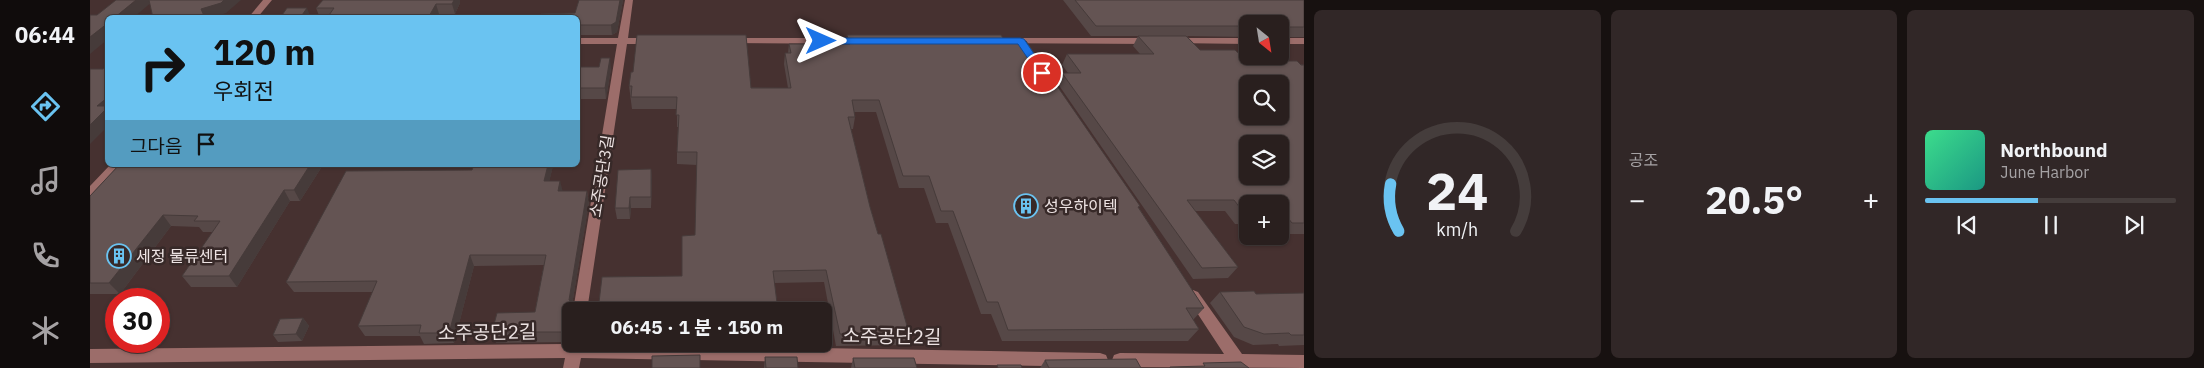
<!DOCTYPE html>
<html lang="ko">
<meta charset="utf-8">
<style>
:root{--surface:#291f1e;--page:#312727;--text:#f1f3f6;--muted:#a5a2a4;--line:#453d3c;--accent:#6ac3f1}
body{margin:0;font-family:"IBM Plex Sans","Noto Sans KR",sans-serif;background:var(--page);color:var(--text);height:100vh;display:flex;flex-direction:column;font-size:19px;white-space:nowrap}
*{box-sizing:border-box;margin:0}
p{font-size:16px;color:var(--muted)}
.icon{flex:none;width:28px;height:28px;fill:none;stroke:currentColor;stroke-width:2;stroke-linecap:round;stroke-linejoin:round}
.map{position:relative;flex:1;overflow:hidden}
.drawer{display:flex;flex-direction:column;gap:10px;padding:10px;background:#171110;width:900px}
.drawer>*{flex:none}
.hud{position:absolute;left:15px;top:15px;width:475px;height:152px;border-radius:8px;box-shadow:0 1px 4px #0004,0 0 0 1px var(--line);background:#6ac3f1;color:#111;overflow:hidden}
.needle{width:32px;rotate:150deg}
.tools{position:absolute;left:1149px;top:15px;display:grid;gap:10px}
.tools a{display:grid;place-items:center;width:50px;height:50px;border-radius:8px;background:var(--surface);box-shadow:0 1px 4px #0004,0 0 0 1px var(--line);font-size:25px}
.speed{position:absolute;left:15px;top:288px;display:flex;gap:10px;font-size:25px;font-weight:700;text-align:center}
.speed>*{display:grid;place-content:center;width:65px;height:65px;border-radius:50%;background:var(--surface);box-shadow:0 1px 4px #0004,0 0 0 1px var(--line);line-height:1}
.speed .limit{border:8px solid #d22;background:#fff;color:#111}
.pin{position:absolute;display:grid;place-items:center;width:42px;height:42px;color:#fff;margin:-21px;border:2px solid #fff;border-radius:50%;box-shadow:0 1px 5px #0007}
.me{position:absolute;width:55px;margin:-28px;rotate:90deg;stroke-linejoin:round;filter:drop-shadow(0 0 4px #0008)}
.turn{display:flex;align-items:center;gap:18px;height:105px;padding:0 25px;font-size:22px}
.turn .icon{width:65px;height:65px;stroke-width:2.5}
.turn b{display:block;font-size:35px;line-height:42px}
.then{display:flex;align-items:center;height:48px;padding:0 25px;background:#0003;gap:10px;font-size:19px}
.big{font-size:38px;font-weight:700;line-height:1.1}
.drawer .widget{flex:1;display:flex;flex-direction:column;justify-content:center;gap:8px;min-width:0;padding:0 18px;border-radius:8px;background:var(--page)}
.drawer .dial{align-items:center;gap:0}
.dial svg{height:130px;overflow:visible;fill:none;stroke:var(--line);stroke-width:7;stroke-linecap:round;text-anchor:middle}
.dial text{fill:var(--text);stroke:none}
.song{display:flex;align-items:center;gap:15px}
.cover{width:60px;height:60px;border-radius:8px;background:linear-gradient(135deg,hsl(150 70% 55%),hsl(170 70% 35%))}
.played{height:5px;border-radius:2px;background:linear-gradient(90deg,var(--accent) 45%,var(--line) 45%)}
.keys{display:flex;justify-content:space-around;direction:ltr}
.heat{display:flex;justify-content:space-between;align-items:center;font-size:28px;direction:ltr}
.drawer .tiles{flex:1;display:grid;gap:10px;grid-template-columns:repeat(3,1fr)}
.trip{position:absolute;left:472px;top:302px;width:270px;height:50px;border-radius:8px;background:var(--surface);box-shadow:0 1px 4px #0004,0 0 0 1px var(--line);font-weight:700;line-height:50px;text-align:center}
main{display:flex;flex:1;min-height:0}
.tabs{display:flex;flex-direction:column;width:90px;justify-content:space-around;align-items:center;background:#100c0c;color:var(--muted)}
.tabs .icon{width:35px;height:35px}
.tabs .current{color:var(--accent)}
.tabs b{font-size:22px;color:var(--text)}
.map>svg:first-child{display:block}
.built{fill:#463130;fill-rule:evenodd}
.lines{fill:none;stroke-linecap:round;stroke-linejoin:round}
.minor{fill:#9c6d6a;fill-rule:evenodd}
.wall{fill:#564847}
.shaded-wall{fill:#463b3a}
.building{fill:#645453;stroke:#463b3a;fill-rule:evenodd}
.route{fill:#1a73e8;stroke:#114b97}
.labels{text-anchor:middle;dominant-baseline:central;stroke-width:5;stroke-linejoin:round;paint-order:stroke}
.street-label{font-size:16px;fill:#ede3e3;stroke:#372928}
.poi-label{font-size:16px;fill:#ede3e3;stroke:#372928;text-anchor:start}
.near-street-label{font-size:19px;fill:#ede3e3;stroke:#372928}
</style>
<main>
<nav class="tabs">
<b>06:44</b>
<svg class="icon current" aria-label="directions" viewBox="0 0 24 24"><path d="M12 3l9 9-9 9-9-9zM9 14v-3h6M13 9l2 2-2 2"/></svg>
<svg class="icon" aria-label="music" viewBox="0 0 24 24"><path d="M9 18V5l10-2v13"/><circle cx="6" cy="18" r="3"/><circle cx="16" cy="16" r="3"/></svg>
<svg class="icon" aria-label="phone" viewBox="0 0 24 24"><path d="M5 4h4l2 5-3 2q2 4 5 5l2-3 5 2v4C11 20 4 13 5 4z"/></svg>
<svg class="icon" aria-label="climate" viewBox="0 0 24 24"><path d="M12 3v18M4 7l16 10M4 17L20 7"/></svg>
</nav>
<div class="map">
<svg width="1214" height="368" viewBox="0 0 1214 368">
<rect width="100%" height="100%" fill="#372928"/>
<!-- built -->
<path class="built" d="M0,0H1214V368H0ZM18,18H488V165H18ZM1158,24H1190V56H1158ZM1158,84H1190V116H1158ZM1158,144H1190V176H1158ZM1158,204H1190V236H1158ZM26,299H69V341H26ZM481,311H734V344H481Z"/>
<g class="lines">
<!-- minor -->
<path class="minor" d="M173,0H182L167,18H158Z
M535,0H543L538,38H563L568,41L563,44H537L497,311H483L527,44H488V38H528Z
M640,38H773L778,41L773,44L637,43L635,41Z
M898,38H1063L1068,41L1063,44L895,43L893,41Z
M1085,38H1158V44L1082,43L1080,41Z
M1190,38H1214V44H1190Z
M20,165H33L4,197L0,198V186Z
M1103,290L1108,292L1152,354L1214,355V368L1030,367L1024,365L1022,360L1024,355L1030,353L1134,354L1096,296L1098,292Z
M479,339H481V344H493L1010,353L1016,355L1018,360L1016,365L1010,367L491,358L489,368H473L475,358L0,363V349L477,344Z"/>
</g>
<!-- wall -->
<path class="wall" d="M233,0H370V3L365,14H349L347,18H230L226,8Z
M533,0L527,32L522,35H488V18L485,13Z
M973,0H1214V37H1190V24H1158V37L1097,36L1110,50L1160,64H1188L1190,61L1214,65V234H1192L1190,231V204H1158V224H1145L1135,211H1105L1148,267L1138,278L1103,279L968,84L972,73H978L972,65L977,54H1050L1043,46L1048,36H1001Z
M757,35L915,41L1049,208L1114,308L1103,320L1109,329L1098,341H912L901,314H891L858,223H846L834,188H809L786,112H764L765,117L763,129H761L780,207L788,234L819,333L815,345L746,346L734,282L684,283L592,276L605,235L607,165L587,164V152L588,127H587V109H542L539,86L698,88L694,64L695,53H698L699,44H756Z
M488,67L521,69L516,99H488Z
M29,165H233L210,201H200L147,287H101L92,276L123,232H113L109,227L81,226L30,294H0V196Z
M463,166L459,181L472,191H497L499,202L482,305L483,311H481L480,337L476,342L406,343L402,332L445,312L454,265L384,266L364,343L334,344L330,336H275L268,326L283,292H204L196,282L382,170Z
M561,169L562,180L561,208H541L540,219H527L525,208Z
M1130,292L1166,294L1214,293V345L1189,346L1188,344L1163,345L1144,337L1120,303Z
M213,318L219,326L212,341L188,342L183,335Z
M675,357L708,368H674Z
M763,358L827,368H761Z
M955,360L1051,368H950Z"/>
<!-- shaded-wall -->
<path class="shaded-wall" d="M46,0H62L63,1L43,18H24Z
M134,0H151L136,13L122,18H115L111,9Z
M364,0H370V3L365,14L362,4Z
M530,0H533L527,32L522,35L521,25Z
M346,4L349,14L347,18H338Z
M217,8L221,18H210Z
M18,23V39L0,54V37Z
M520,58L521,69L516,99L515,88Z
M18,97V126L0,144V125L7,106Z
M220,165H233L210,201L204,190Z
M458,165H463V166L457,192L454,181Z
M561,169L562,180L561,208Z
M470,181L473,192L468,191Z
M194,190L200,201L147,287L139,276Z
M497,191L499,202L482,305L483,311H481V330L480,337L476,342L474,332Z
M540,197L541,208L540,219L539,208Z
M73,215L81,226L30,294L19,283Z
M380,255L384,266L364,343L359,333Z
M213,318L219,326L212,341L206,334Z"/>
<!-- building -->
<path class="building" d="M26,0H46L24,18H18V23L0,37V15H7Z
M59,0H134L131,3L111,9L115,18H63Z
M233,0H364L362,4H346L338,18H237L244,8H226Z
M489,0H530L526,22L521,25H488V18H450L451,14L485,13Z
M985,0H1214V27H1190V24H1158V26H1006Z
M197,8H217L210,18H190Z
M547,35H656L661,88H701L695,53H701L699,44H760L757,35H911L915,41H936L1050,206L1048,207L1114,308H1096L1109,329L918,330L908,302H897L863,211H851L839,176H813L789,100H762L765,117H758L780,207L788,234H791L819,333L750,334L736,270L683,271L688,311H508L512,277L592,276V236L605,235L607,152H587L589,115H586L587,97H541L542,86H539L541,72H543Z
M1048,36H1096L1110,50H1145L1160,64H1194L1190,61H1207L1211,65H1214V223H1202L1194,213H1190V204H1158V213H1154L1144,200H1097L1148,267L1112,268L972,73H991L977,54H1064ZM1158,84H1190V116H1158ZM1158,144H1190V176H1158Z
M511,58H520L515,88H488V67H509Z
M18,65V97L7,106H18V107L0,125V69H13Z
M29,165H220L204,190H194L139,276H92L130,221H104L108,216L73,215L19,283H0V196Z
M384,165H458L454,181H470L468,191H497L479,300L482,302L478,327L474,332H402L407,313L445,312L456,255H380L359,333H329L331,325L268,326L287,281L196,282L256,171L382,170Z
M561,169V197H540L539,208H525L528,170Z
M1164,291L1166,294L1214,293V335H1201L1199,333L1174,334L1154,327L1130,292Z
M213,318L206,334L183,335L190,319Z
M610,355V368H562V356Z
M675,357H707L708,368H676Z
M763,358H824L827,368H765Z
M1046,359L1051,368H959L955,360Z
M1151,362L1159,368H1080V367L1115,366L1113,363Z
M907,365H931L932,368H908Z"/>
<!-- route -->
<path class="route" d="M930,38L934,39L957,73L956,75H949L928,44H731L727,41L731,38Z"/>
<!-- icons -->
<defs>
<g id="building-ring" transform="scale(1.25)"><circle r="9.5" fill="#372928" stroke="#6ac3f1" stroke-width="1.5"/><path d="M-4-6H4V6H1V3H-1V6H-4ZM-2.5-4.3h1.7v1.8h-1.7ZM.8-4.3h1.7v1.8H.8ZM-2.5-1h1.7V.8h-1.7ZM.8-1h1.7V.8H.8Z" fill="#6ac3f1"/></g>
</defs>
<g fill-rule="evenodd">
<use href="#building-ring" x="936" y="206"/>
<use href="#building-ring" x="29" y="256"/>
</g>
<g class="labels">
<!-- street labels -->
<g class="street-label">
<text transform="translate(511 176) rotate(-81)">소주공단3길</text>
</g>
<!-- poi labels -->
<g class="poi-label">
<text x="954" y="206">성우하이텍</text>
<text x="46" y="256">세정 물류센터</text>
</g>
<!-- near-street labels -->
<g class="near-street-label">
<text transform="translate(397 332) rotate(-1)">소주공단2길</text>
<text transform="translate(802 336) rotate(1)">소주공단2길</text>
</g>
</g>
</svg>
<div class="tools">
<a><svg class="needle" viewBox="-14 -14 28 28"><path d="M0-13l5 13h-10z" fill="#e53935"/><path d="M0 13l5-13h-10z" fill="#a5a2a4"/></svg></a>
<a><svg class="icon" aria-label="search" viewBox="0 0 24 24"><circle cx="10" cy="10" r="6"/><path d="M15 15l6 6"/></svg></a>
<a><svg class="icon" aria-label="layers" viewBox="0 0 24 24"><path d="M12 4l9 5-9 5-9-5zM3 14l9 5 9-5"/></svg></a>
<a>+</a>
</div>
<div class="speed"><div class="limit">30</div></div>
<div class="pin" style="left:952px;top:73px;background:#d93025"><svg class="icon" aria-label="arrive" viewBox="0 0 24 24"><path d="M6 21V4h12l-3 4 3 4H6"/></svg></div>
<svg class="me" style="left:731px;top:41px" viewBox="-20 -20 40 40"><path d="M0-17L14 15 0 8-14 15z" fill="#1a73e8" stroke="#fff" stroke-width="4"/></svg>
<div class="trip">06:45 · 1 분 · 150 m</div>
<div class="hud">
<div class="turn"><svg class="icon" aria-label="right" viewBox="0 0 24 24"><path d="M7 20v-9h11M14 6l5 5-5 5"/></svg><div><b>120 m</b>우회전</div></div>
<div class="then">그다음<svg class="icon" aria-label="arrive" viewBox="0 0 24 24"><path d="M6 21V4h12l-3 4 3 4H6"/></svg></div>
</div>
</div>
<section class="drawer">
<div class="tiles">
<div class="widget dial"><svg viewBox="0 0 100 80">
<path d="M14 69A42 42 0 1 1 86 69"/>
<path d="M14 69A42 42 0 0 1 9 40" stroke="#6ac3f1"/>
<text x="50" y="56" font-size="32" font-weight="700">24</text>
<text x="50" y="72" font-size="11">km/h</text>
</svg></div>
<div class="widget"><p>공조</p>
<div class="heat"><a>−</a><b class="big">20.5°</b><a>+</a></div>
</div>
<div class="widget">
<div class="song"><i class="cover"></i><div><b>Northbound</b><p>June Harbor</p></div></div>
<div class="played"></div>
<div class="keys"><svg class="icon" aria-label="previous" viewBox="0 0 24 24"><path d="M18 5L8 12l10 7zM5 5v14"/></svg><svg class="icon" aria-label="pause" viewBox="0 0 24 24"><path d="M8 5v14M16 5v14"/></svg><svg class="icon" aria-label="next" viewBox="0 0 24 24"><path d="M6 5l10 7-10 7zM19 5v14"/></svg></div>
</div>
</div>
</section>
</main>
